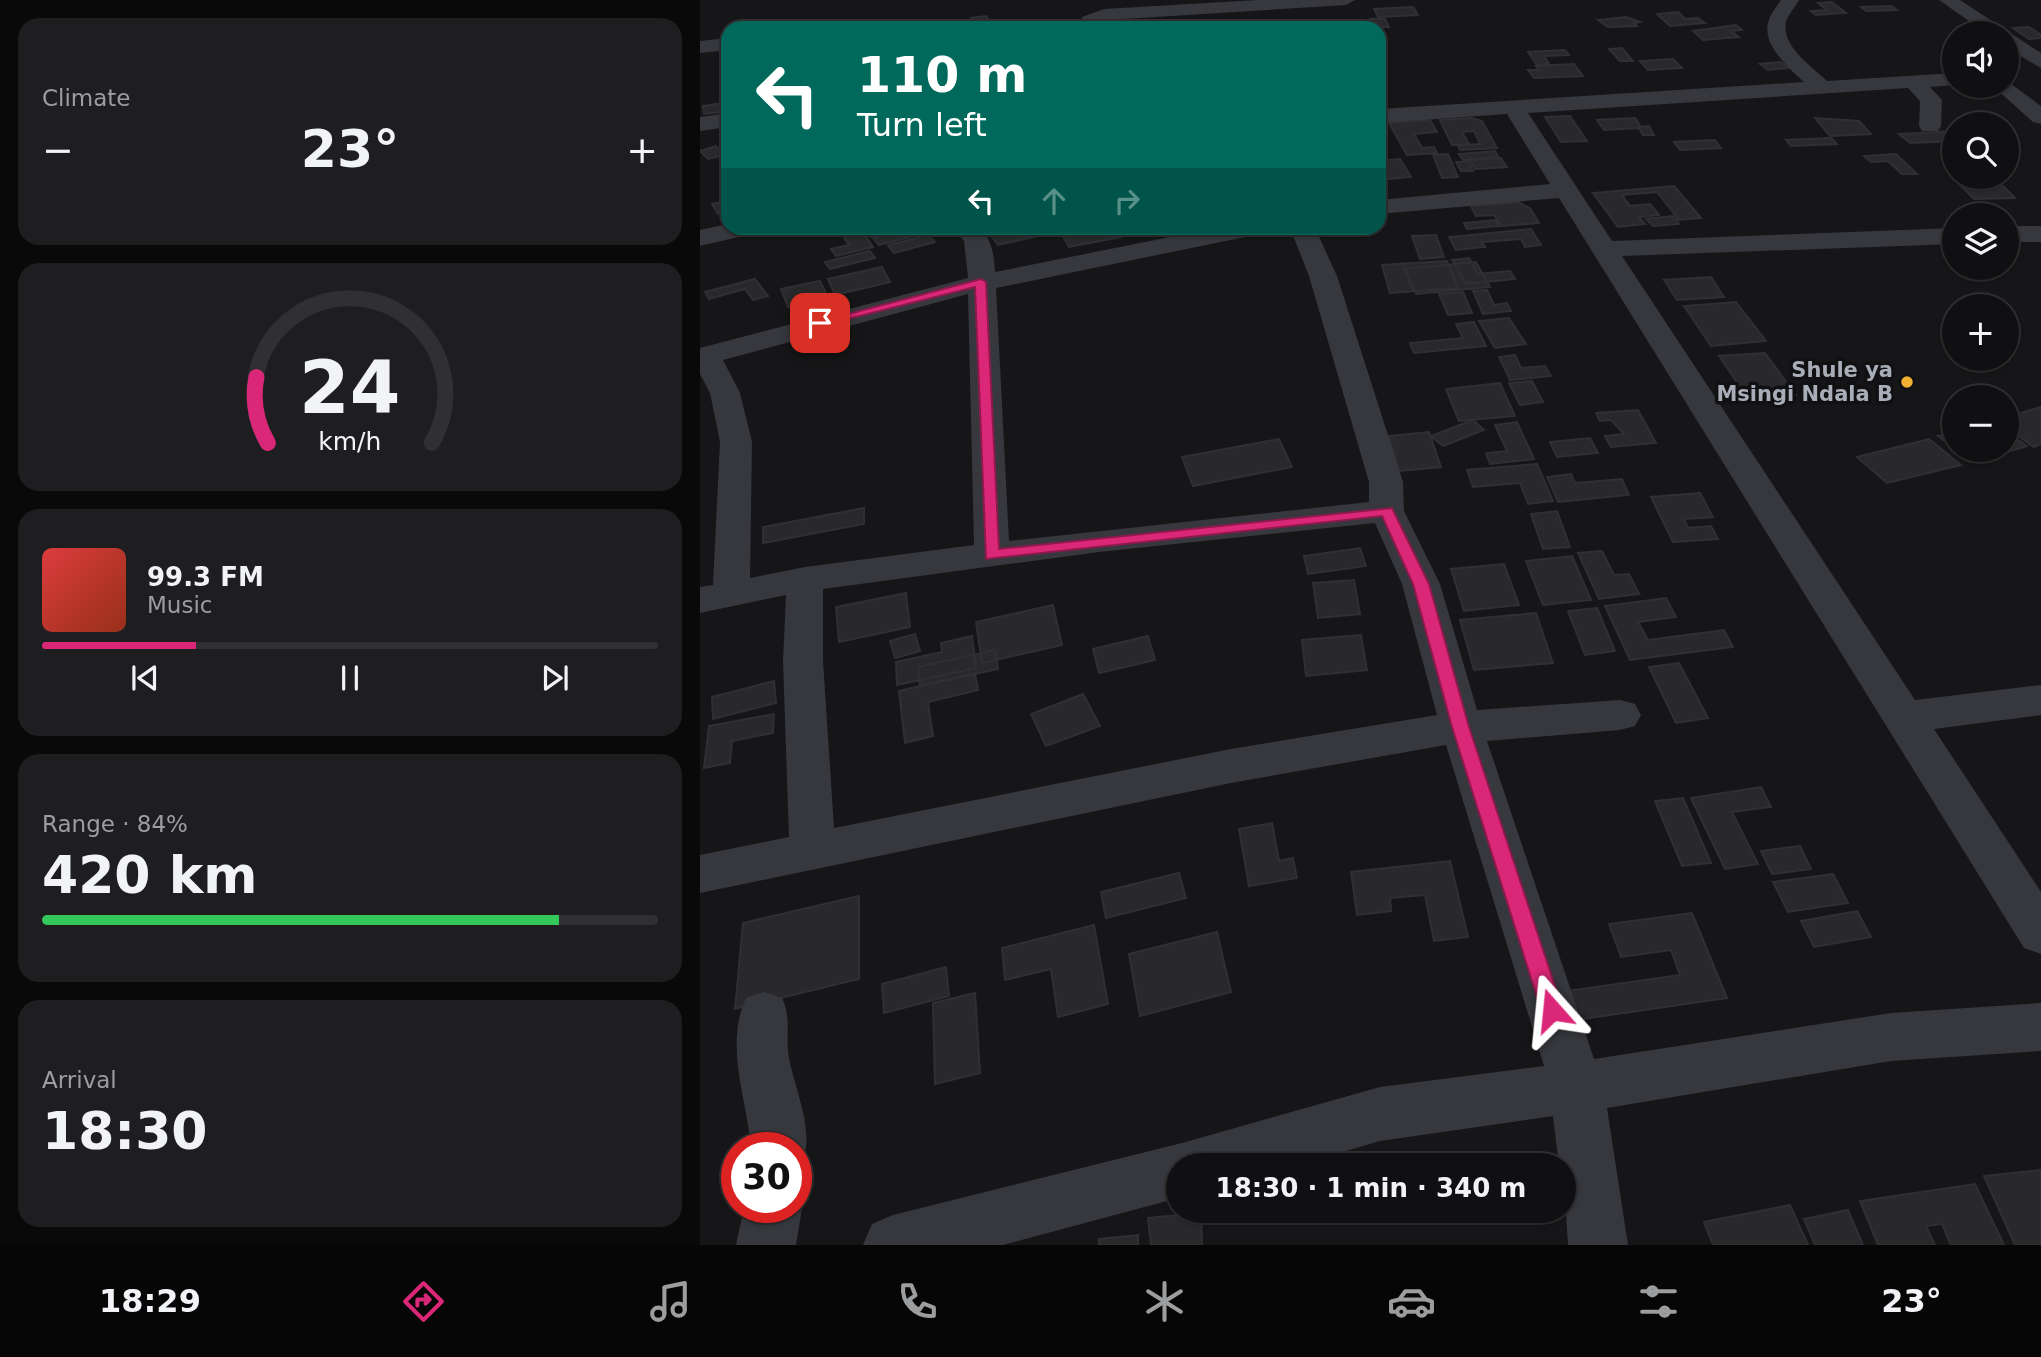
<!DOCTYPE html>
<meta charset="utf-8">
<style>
:root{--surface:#101012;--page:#1e1e20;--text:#f1f3f6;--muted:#9c9d9f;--line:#303032;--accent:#db2777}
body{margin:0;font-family:"DejaVu Sans",sans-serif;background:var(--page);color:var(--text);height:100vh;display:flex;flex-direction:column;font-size:26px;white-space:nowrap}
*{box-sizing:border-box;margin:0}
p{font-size:23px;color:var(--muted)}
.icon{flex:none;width:38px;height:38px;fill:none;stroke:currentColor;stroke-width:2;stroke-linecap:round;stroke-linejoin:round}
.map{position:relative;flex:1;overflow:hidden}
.side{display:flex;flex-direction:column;gap:18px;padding:18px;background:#09090a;width:700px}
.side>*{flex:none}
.guide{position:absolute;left:21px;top:21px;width:665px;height:214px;border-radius:21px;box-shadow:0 2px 5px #0004,0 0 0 2px var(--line);background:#00695c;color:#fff;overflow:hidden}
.buttons{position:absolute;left:1242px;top:21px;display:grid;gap:14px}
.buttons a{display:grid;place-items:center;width:77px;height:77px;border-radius:50%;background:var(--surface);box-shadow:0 2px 5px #0004,0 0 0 2px var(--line);font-size:35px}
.speed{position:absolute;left:21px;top:1132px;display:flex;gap:14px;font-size:35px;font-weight:700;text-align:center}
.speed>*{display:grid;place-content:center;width:91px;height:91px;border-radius:50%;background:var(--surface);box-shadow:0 2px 5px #0004,0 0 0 2px var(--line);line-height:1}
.speed .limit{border:10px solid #d22;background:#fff;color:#111}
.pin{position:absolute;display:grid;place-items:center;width:60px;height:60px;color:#fff;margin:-30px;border-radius:14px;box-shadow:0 4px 10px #0006}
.me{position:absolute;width:77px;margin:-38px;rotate:342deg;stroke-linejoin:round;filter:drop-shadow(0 0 5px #0008)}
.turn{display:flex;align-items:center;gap:24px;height:147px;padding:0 21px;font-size:32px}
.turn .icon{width:91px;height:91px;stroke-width:2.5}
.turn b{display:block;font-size:49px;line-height:60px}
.lanes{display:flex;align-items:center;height:66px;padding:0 21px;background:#0003;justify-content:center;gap:35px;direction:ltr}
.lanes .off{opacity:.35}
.big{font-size:52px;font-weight:700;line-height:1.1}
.side .widget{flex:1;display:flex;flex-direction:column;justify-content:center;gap:10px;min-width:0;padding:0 24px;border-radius:21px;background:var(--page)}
.side .dial{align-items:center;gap:0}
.dial svg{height:182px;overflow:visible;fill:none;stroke:var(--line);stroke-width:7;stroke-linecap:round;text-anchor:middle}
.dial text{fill:var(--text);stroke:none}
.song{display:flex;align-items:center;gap:21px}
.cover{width:84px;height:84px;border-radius:10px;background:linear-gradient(135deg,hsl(0 70% 55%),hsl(10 70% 35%))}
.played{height:7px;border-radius:4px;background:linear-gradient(90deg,var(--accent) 25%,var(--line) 25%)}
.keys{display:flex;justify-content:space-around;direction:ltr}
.heat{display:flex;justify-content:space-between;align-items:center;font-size:38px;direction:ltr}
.charge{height:10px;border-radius:5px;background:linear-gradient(90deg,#34c759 84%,var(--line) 0)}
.trip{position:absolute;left:466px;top:1153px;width:410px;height:70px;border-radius:35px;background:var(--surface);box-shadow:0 2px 5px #0004,0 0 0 2px var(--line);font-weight:700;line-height:70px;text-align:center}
.menu{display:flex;height:112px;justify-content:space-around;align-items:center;background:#060607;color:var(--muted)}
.menu .icon{width:49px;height:49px}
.menu .selected{color:var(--accent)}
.menu b{font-size:32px;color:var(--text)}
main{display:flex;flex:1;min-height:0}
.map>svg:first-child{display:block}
.building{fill:#29292c;stroke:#303034;stroke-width:2}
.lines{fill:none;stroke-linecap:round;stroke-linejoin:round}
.minor{fill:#37383d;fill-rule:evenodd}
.route{fill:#db2777;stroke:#8e194d;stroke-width:2}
.poi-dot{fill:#f2b134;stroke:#111113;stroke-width:2.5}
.labels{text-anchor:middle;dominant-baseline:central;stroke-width:7;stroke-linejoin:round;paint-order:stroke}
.far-poi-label{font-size:21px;font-weight:bold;fill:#a8adb8;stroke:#111113;text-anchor:end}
</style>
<main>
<section class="side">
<div class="widget"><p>Climate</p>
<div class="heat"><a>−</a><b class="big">23°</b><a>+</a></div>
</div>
<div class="widget dial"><svg viewBox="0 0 100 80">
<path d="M14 69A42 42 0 1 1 86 69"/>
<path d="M14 69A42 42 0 0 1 9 40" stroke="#db2777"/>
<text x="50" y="56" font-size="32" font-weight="700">24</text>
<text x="50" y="72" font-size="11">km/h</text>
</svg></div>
<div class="widget">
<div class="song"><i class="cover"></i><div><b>99.3 FM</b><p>Music</p></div></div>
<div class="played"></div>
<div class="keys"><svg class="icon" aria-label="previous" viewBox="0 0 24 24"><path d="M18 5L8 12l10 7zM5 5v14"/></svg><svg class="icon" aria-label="pause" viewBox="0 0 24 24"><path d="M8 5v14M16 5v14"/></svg><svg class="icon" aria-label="next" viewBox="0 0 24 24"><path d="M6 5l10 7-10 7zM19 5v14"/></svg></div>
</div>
<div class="widget"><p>Range · 84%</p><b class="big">420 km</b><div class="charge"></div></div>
<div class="widget"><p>Arrival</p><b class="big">18:30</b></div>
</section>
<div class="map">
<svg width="1341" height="1245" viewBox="0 0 1341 1245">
<rect width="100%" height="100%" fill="#161618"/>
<!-- building -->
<path class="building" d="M1132,2L1146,13L1116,15L1111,11L1127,10L1118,3Z
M1192,6L1197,10L1166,11L1161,7Z
M713,7L718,15L678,17L674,9Z
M978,12L985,19L998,18L1005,23L970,26L957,14Z
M286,16L294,26L255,27L276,24L271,18Z
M926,17L940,22L934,23L937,26L908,27L898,20Z
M670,19H685L689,27H674Z
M1036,25L1042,30L1031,31L1039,37L1003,40L993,31Z
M1329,27L1341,35V38L1329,39L1313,28Z
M922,48L933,61H920L909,49Z
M865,50L869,55L844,56L849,64L837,65L828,52Z
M973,59L982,68L948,70L940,61Z
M1081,62L1088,68L1068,70L1060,64Z
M874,64L883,76L834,78L828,70H839L836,66Z
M28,102V111L4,114L3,106Z
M870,116L887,141L861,142L845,117Z
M772,118L782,121L797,148L760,150L758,145L780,144L774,131L762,132L769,144L752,145L740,120Z
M935,118L941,127L949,126L954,135H943L939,128L904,130L897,120Z
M1115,118L1159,121L1171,134L1130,136Z
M730,120L737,132L714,134L722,148L734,147L737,153L707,155L689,123Z
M1255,131V141L1210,143L1199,134Z
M1131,138L1137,144L1091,146L1086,140Z
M1015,140L1021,148L980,150L974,142Z
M16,146L25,155L8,159L0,151Z
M795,151L798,157L763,160L759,154Z
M748,154L758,177L742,178L733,155Z
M1196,154L1217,174H1202L1188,161L1171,162L1164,156Z
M801,158L807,167L775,169L770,160Z
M700,159L711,177L679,180V161Z
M768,161L773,171H761L756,162Z
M1300,183L1315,198L1274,199L1259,184Z
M974,186L1001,218L979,220L957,192L922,195L930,206L950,204L959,215L939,217L945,224L918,227L893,193Z
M28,201V212L18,214L12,204Z
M817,202L830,208L839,223L801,226L794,215L776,216L771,206Z
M973,216L979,224L953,226L946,219Z
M796,220L800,226L767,229L764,223Z
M160,228L173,247L136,256L131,249L149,245L141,233Z
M164,228H182L185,233L170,237Z
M214,228H221L226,233L179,245L173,238Z
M286,228H352L355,232L298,245Z
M388,228H415L421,237L369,247L361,233Z
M831,229L841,245L825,247L821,239L782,242L785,247L756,250L749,237Z
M228,235L235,242L194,253L188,245Z
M736,235L744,257L720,259L712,236Z
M170,251L175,258L130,269L125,262Z
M769,258L778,274L810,271L815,279L766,284L752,260Z
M747,261L758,288L690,293L682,265Z
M776,262L790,287L716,294L704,269Z
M182,267L190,282L135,295L128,279Z
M1011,277L1024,297L977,300L964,280Z
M55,279L68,296L53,300L45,289L9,299L5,292Z
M120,281L128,298L88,307L81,289Z
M787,290L794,305L807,303L811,311L783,314L773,291Z
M763,292L772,313L748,315L739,294Z
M1036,302L1066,341L1011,346L984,306Z
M809,318L826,344L795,348L779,321Z
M774,322L786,346L714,353L710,343L763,338L756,324Z
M1065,353L1096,395L1049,400L1019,356Z
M815,355L821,368L845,366L851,376L810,380L799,357Z
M832,381L843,402L820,405L809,383Z
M800,383L815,416L759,421L746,389Z
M1341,407V444L1334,447L1307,428V417Z
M938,410L956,443L911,447L905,436L924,434L911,420L900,421L896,413Z
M773,420L784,430L743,446L731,436Z
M817,422L834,459L790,464L786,453L807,451L795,425Z
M729,432L741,467L699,471L689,436Z
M1255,432V449L1238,436Z
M1307,432L1327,446L1271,462L1256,450H1307Z
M890,438L898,453L857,457L850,442Z
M579,439L592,467L493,486L482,457Z
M1229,439L1261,465L1187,483L1157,457Z
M837,464L853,501L828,504L820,483L773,487L767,470Z
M871,474L875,483L922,479L929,495L858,502L847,477Z
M1000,493L1013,517L984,519L988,528L1011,526L1018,539L973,542L951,497Z
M164,508V524L63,543V527Z
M857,511L870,547L843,549L831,514Z
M660,548L666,566L608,574L604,556Z
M902,551L914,575L929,574L939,594L899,599L878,553Z
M872,556L891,600L843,605L826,561Z
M804,564L819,605L764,611L751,569Z
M654,580L660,614L618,618L613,583Z
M206,593L210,627L139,642L136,607Z
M966,598L976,617L938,622L948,640L1024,630L1033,647L930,660L905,606Z
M353,605L362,645L282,663L276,622Z
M897,608L915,651L885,655L868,611Z
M836,613L853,663L774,670L760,620Z
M215,634L220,651L195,658L190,641Z
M661,635L667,670L606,676L602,640Z
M272,636L276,668L197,685L196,662L242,652L241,643Z
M448,636L455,660L399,673L393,649Z
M295,650L298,669L220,686L218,667Z
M979,663L1008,718L976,723L949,667Z
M275,673L278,690L228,702L233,736L205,743L199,691Z
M74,681L76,703L13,719L12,697Z
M383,694L400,726L346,746L331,714Z
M74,714L73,733L32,741L30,763L4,768L9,726Z
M1061,787L1071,807L1032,812L1058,864L1025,869L991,798Z
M983,798L1011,863L982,866L955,801Z
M572,823L579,861L593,858L597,878L549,886L539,829Z
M1100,846L1111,869L1072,874L1061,851Z
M750,861L768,937L734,941L725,895L690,898L691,911L657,915L651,872Z
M479,873L486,898L406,918L401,892Z
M1133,874L1148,903L1088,912L1073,882Z
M159,896V979L35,1009L43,923Z
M1157,911L1171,937L1114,947L1101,921Z
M992,913L1027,998L876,1020L867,991L980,975L971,950L921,957L909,924Z
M394,925L408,1004L358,1017L351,969L305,980L302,948Z
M517,932L531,992L440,1016L429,954Z
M246,967L249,996L184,1013L182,984Z
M275,993L280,1073L235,1084L233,1003Z
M1341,1170V1245H1315L1284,1176Z
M1275,1184L1304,1245H1251L1242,1224L1226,1226L1235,1245H1178L1160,1201Z
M1090,1205L1108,1245H1013L1004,1222Z
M1148,1210L1163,1245H1115L1104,1219Z
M501,1213L502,1245H451L448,1218Z
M438,1235V1245H399V1239Z"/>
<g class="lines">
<!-- minor -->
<path class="minor" d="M558,0H655L646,5L407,20L398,24V28H380L382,17L404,9Z
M1081,0H1099C1096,6 1090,12 1087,19C1078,44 1111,66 1127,81L1255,73V85L1230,87L1242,100L1241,126L1238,131H1222L1219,126L1220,101L1208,88L828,113L912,241L1255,228V244L922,256L1215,700L1341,685V715L1234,729L1341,892V954L1324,948L859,198L679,214V200L850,184L807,114L679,123V109L1104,82C1089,68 1060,44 1069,20C1071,13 1077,6 1081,0Z
M1239,0H1260L1341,53V68L1307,48V33H1286Z
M28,38V50L0,53V41Z
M1307,81L1341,106V124L1333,122L1293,86H1307Z
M28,113V127L0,131V117Z
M28,224V228H59L55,233L0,246V230Z
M1307,226H1341V242H1307Z
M254,228H280C292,240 294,255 295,272L515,228H563L559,233L550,236L296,288L309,541L669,502V482L609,276L590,228H615L637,276L703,482L704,511L740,584L777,710L920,700L935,704L941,715L935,726L920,730L787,741L894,1059L1191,1013L1341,1003V1051L1191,1061L907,1108L928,1245H868L863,1166H859L853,1116L680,1141L594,1166H478V1198L303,1245H163L172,1224L193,1215L482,1143L680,1087L844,1066L746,745L531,783L0,893V855L89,837L83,661L86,595L0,613V587L13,585L20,442L10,393L0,374V348L268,278L264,241ZM268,294L274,545L105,567L50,578L52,442L40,393L23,360ZM675,523L702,584L737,715L531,749L134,828L123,661V589L399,552Z
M64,992L82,998C92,1019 85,1036 89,1058C94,1088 121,1144 96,1169V1148H51C47,1099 24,1046 46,998Z
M96,1194L102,1208L96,1245H36L44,1208H96Z"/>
</g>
<!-- route -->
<path class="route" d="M281,279L286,282L299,549L692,508L729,584L769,727L863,1010L860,1017L852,1019L845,1017L841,1010L752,727L713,584L682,516L286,559L275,287L120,326L114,323Z"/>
<!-- markers -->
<circle class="poi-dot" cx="1207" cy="382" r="7"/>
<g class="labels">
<!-- far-poi labels -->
<g class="far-poi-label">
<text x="1193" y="370">Shule ya<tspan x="1193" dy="24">Msingi Ndala B</tspan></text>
</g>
</g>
</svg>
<div class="buttons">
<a><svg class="icon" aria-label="sound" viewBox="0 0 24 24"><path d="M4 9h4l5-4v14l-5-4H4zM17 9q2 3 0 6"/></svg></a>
<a><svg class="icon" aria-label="search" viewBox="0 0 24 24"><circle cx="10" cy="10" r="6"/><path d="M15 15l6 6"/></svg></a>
<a><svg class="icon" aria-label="layers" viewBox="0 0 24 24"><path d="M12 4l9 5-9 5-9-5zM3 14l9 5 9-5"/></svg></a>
<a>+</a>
<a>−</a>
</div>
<div class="speed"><div class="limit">30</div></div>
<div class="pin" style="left:120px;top:323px;background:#d93025"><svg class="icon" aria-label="arrive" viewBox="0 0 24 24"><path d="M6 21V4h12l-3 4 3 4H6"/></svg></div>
<svg class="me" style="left:852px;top:1010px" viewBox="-20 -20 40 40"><path d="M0-17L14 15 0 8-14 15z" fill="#db2777" stroke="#fff" stroke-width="4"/></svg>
<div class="trip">18:30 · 1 min · 340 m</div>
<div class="guide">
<div class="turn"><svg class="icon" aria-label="left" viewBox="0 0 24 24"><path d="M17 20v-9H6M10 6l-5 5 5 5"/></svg><div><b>110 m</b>Turn left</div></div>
<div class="lanes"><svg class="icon" aria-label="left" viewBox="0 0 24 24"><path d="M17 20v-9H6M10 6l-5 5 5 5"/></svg><svg class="icon off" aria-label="ahead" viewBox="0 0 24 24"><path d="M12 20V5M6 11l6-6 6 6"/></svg><svg class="icon off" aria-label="right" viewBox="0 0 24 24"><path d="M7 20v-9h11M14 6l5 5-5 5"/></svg></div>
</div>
</div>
</main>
<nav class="menu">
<b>18:29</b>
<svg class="icon selected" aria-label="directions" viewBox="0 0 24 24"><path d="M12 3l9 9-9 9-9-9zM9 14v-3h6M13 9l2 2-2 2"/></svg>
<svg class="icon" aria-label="music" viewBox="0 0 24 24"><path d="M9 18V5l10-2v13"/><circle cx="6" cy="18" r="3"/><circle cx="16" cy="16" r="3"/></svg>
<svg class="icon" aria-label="phone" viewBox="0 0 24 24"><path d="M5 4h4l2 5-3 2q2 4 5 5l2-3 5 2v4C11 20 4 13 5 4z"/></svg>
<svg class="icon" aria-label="climate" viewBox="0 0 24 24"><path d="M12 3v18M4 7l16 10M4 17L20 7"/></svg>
<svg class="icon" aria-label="car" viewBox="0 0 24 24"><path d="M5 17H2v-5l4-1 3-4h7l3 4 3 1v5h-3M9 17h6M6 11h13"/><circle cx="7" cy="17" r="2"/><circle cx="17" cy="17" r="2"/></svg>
<svg class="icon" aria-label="filters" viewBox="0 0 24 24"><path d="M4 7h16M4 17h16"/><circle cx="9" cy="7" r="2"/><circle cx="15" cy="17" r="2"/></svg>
<b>23°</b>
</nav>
